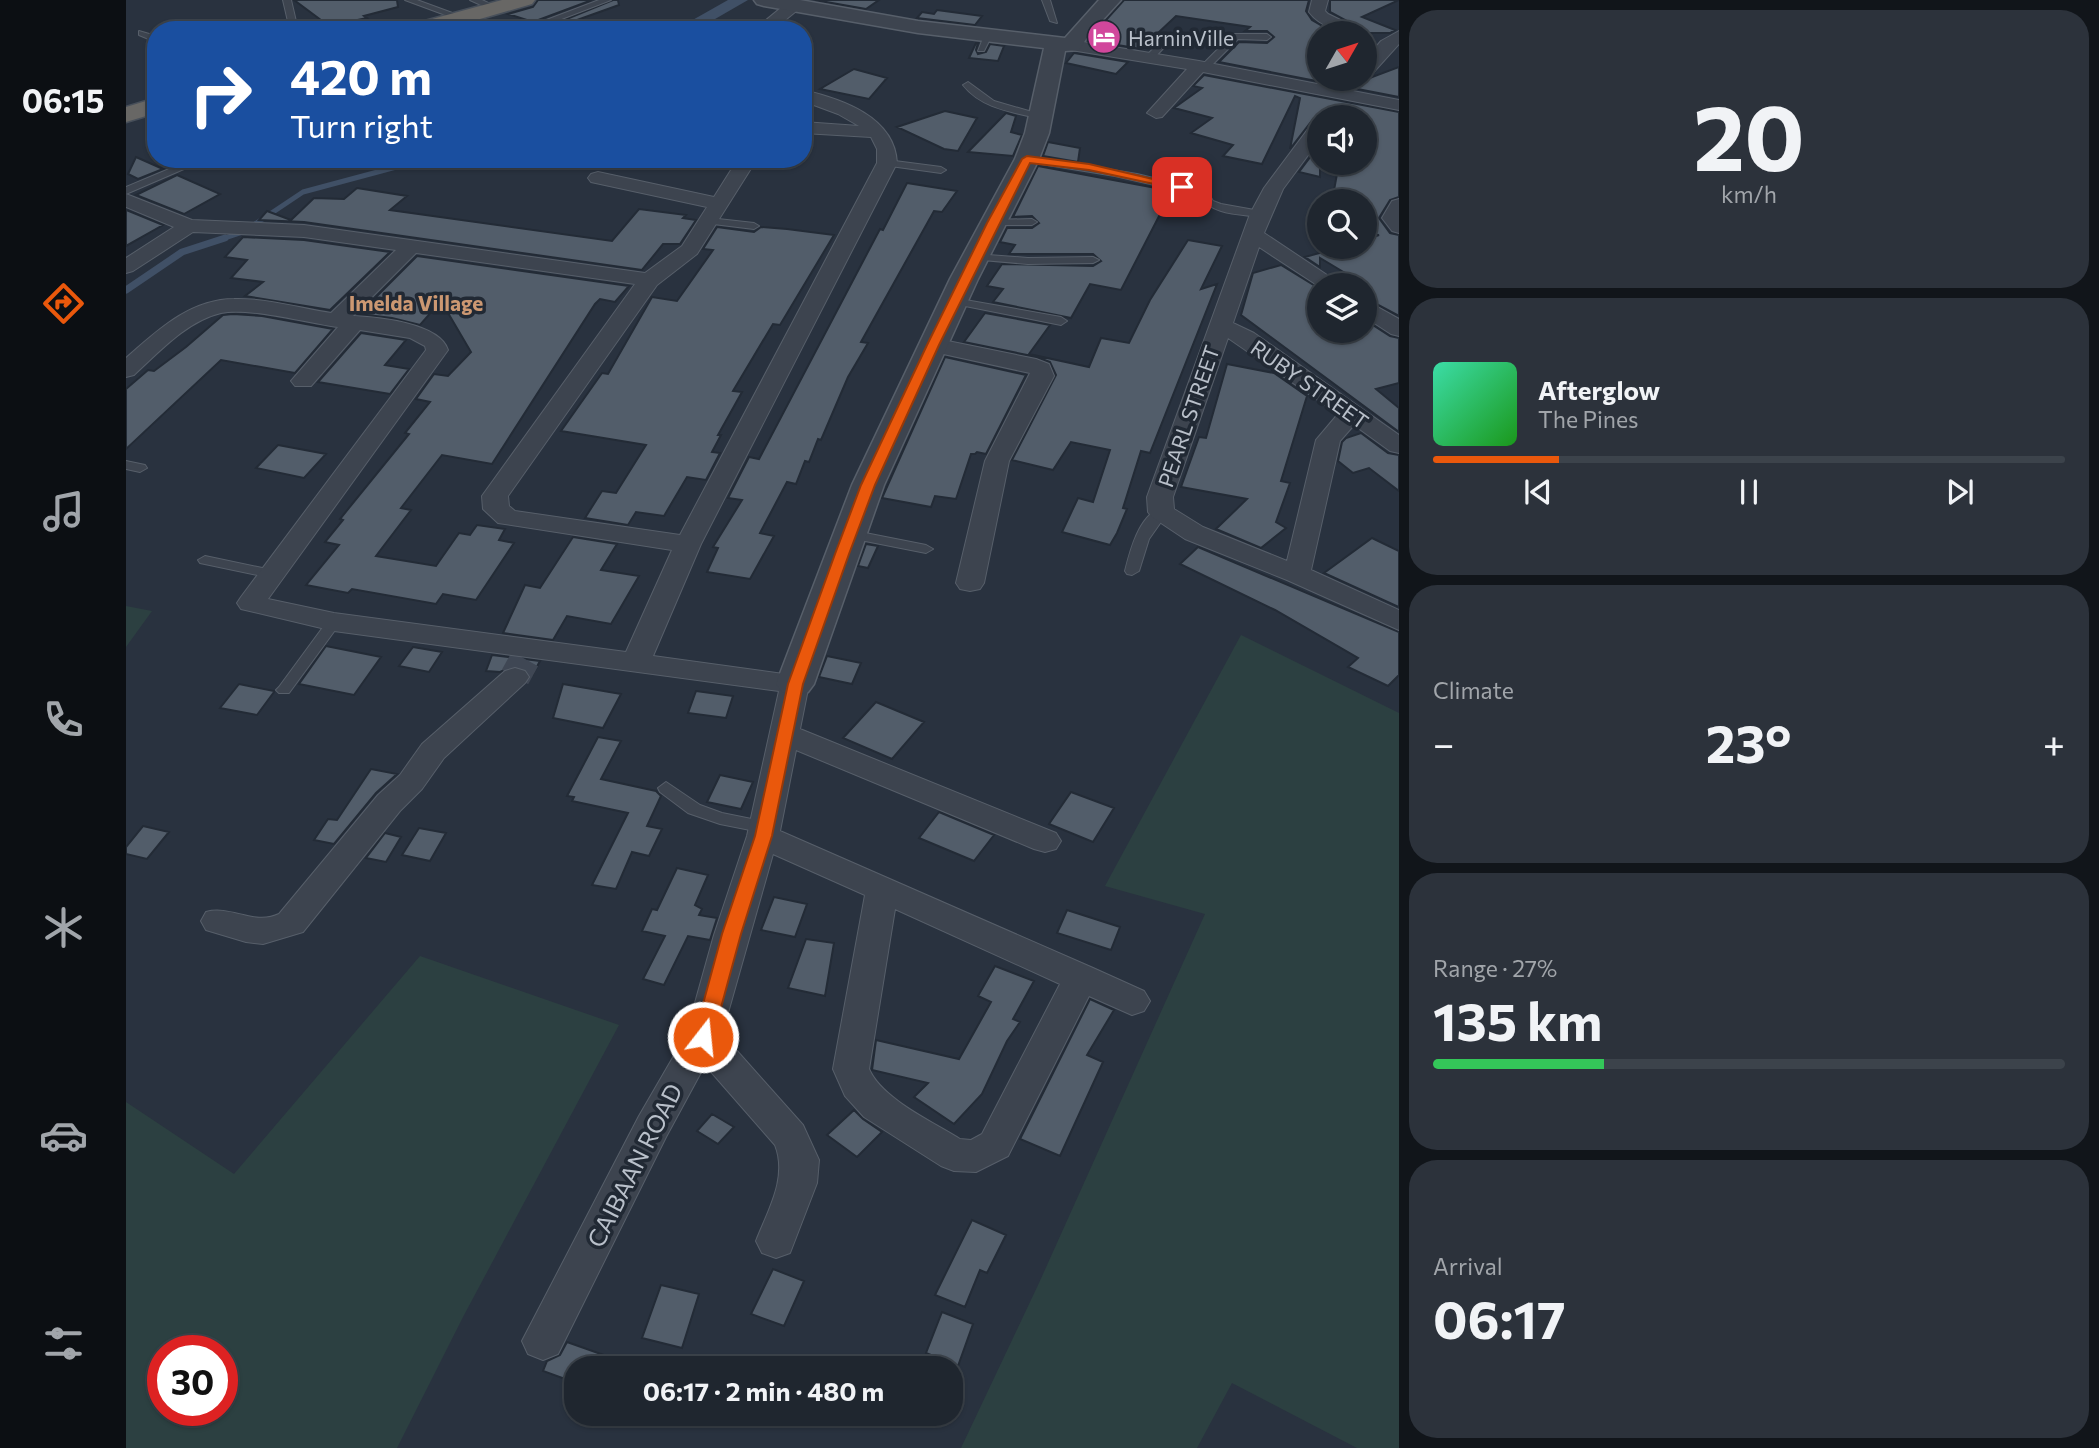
<!DOCTYPE html>
<meta charset="utf-8">
<style>
:root{--surface:#1f262f;--page:#2c323b;--text:#f1f3f6;--muted:#a1a5aa;--line:#3c434b;--accent:#ea580c}
body{margin:0;font-family:Commissioner,sans-serif;background:var(--page);color:var(--text);height:100vh;display:flex;flex-direction:column;font-size:26px;white-space:nowrap}
*{box-sizing:border-box;margin:0}
p{font-size:23px;color:var(--muted)}
.icon{flex:none;width:38px;height:38px;fill:none;stroke:currentColor;stroke-width:2;stroke-linecap:round;stroke-linejoin:round}
.map{position:relative;flex:1;overflow:hidden}
.sheet{display:flex;flex-direction:column;gap:10px;padding:10px;background:#11151a;width:700px}
.sheet>*{flex:none}
.top-card{position:absolute;left:21px;top:21px;width:665px;height:147px;border-radius:28px;box-shadow:0 2px 5px #0004,0 0 0 2px var(--line);background:#1a4fa0;color:#fff;overflow:hidden}
.needle{width:46px;rotate:51deg}
.controls{position:absolute;left:1181px;top:21px;display:grid;gap:14px}
.controls a{display:grid;place-items:center;width:70px;height:70px;border-radius:50%;background:var(--surface);box-shadow:0 2px 5px #0004,0 0 0 2px var(--line);font-size:35px}
.speed{position:absolute;left:21px;top:1335px;display:flex;gap:14px;font-size:35px;font-weight:700;text-align:center}
.speed>*{display:grid;place-content:center;width:91px;height:91px;border-radius:50%;background:var(--surface);box-shadow:0 2px 5px #0004,0 0 0 2px var(--line);line-height:1}
.speed .limit{border:10px solid #d22;background:#fff;color:#111}
.pin{position:absolute;display:grid;place-items:center;width:60px;height:60px;color:#fff;margin:-30px;border-radius:14px;box-shadow:0 4px 10px #0006}
.me{position:absolute;width:77px;margin:-38px;rotate:16deg;stroke-linejoin:round;filter:drop-shadow(0 0 5px #0008)}
.turn{display:flex;align-items:center;gap:24px;height:147px;padding:0 28px;font-size:32px}
.turn .icon{width:91px;height:91px;stroke-width:2.5}
.turn b{display:block;font-size:49px;line-height:60px}
.big{font-size:52px;font-weight:700;line-height:1.1}
.sheet .card{flex:1;display:flex;flex-direction:column;justify-content:center;gap:10px;min-width:0;padding:0 24px;border-radius:28px;background:var(--page)}
.sheet .dial{align-items:center;gap:0}
.dial b{font-size:91px;line-height:1}
.song{display:flex;align-items:center;gap:21px}
.cover{width:84px;height:84px;border-radius:10px;background:linear-gradient(135deg,hsl(160 70% 55%),hsl(120 70% 35%))}
.played{height:7px;border-radius:4px;background:linear-gradient(90deg,var(--accent) 20%,var(--line) 20%)}
.keys{display:flex;justify-content:space-around;direction:ltr}
.heat{display:flex;justify-content:space-between;align-items:center;font-size:38px;direction:ltr}
.charge{height:10px;border-radius:5px;background:linear-gradient(90deg,#34c759 27%,var(--line) 0)}
.trip{position:absolute;left:438px;top:1356px;width:399px;height:70px;border-radius:28px;background:var(--surface);box-shadow:0 2px 5px #0004,0 0 0 2px var(--line);font-weight:700;line-height:70px;text-align:center}
main{display:flex;flex:1;min-height:0}
.dock{display:flex;flex-direction:column;width:126px;justify-content:space-around;align-items:center;background:#0c0f13;color:var(--muted)}
.dock .icon{width:49px;height:49px}
.dock .current{color:var(--accent)}
.dock b{font-size:32px;color:var(--text)}
.map>svg:first-child{display:block}
.green{fill:#2c4041;fill-rule:evenodd}
.lines{fill:none;stroke-linecap:round;stroke-linejoin:round}
.stream-far1{stroke:#405066;stroke-width:5}
.stream{stroke:#405066;stroke-width:7}
.canal{fill:#405066;fill-rule:evenodd}
.building{fill:#525d6a;stroke:#232b36;stroke-width:2}
.minor-tunnel{stroke:#3f4754;stroke-width:30;stroke-dasharray:30 15;stroke-linecap:butt}
.service-casing{stroke:#575f6a;stroke-width:2}
.minor-casing{stroke:#575f6a;stroke-width:2}
.tertiary-casing{stroke:#575f6a;stroke-width:3}
.trunk-casing{stroke:#474f5a;stroke-width:3}
.service{fill:#3d444f;fill-rule:evenodd}
.minor{fill:#3d444f;fill-rule:evenodd}
.tertiary{fill:#3d444f;fill-rule:evenodd}
.trunk{fill:#686765;fill-rule:evenodd}
.route{fill:#ea580c;stroke:#983908;stroke-width:2}
.labels{text-anchor:middle;dominant-baseline:central;stroke-width:7;stroke-linejoin:round;paint-order:stroke}
.far-poi-label{font-size:21px;fill:#b9c0ca;stroke:#212934;text-anchor:start}
.far-neighbourhood-label{font-size:21px;font-weight:bold;fill:#cc9872;stroke:#212934}
.far-street-label{font-size:21px;fill:#b9c0ca;stroke:#212934}
.street-label{font-size:24px;fill:#b9c0ca;stroke:#212934}
</style>
<main>
<nav class="dock">
<b>06:15</b>
<svg class="icon current" aria-label="directions" viewBox="0 0 24 24"><path d="M12 3l9 9-9 9-9-9zM9 14v-3h6M13 9l2 2-2 2"/></svg>
<svg class="icon" aria-label="music" viewBox="0 0 24 24"><path d="M9 18V5l10-2v13"/><circle cx="6" cy="18" r="3"/><circle cx="16" cy="16" r="3"/></svg>
<svg class="icon" aria-label="phone" viewBox="0 0 24 24"><path d="M5 4h4l2 5-3 2q2 4 5 5l2-3 5 2v4C11 20 4 13 5 4z"/></svg>
<svg class="icon" aria-label="climate" viewBox="0 0 24 24"><path d="M12 3v18M4 7l16 10M4 17L20 7"/></svg>
<svg class="icon" aria-label="car" viewBox="0 0 24 24"><path d="M5 17H2v-5l4-1 3-4h7l3 4 3 1v5h-3M9 17h6M6 11h13"/><circle cx="7" cy="17" r="2"/><circle cx="17" cy="17" r="2"/></svg>
<svg class="icon" aria-label="filters" viewBox="0 0 24 24"><path d="M4 7h16M4 17h16"/><circle cx="9" cy="7" r="2"/><circle cx="15" cy="17" r="2"/></svg>
</nav>
<div class="map">
<svg width="1273" height="1448" viewBox="0 0 1273 1448">
<rect width="100%" height="100%" fill="#29323f"/>
<!-- green -->
<path class="green" d="M0,606L26,611L0,647Z
M1115,635L1273,713V1448H1231L1106,1383L1071,1448H835L913,1283L1079,914L979,886Z
M294,956L493,1025L337,1317L271,1448H0V1102L108,1174ZM37,1351H96V1410H37Z"/>
<g class="lines">
<!-- stream-far1 -->
<path class="stream-far1" d="M93,240L117,232L177,192L300,159"/>
<!-- stream -->
<path class="stream" d="M0,290L56,252L99,238"/>
<!-- canal -->
<path class="canal" d="M602,0H622L570,30H549Z"/>
</g>
<!-- building -->
<path class="building" d="M168,0H271L272,7L238,16L241,18L203,26Z
M412,0H466L407,22L382,14L407,7Z
M487,0H492L493,5L426,29L421,27Z
M689,0H753L740,9Z
M998,0H1183L1180,11L1186,20L1200,28L1215,33H1194V79H1241L1273,67V97L1093,62L1113,42L1141,43L1148,37L1141,31H1119L1124,27L1050,16L1015,49L962,40Z
M1204,0H1273L1236,17L1269,30L1264,33H1243L1204,12Z
M811,10L856,16L849,25L791,18L796,12L808,14Z
M850,43H852L850,50L852,54L860,52L864,44L878,46L872,61L843,58Z
M948,53L1002,62L990,74L940,63Z
M728,69L761,78L743,99L694,89Z
M1078,75L1273,112V197L1264,200L1253,218L1264,233L1273,235V316L1239,298V285L1194,258V267L1179,257L1215,247H1239V240L1253,235L1239,234V201H1206L1213,163H1239V117L1188,118L1164,149L1174,98L1169,96L1136,164L1097,156L1107,145L1065,133L1086,118L1048,108L1076,88L1067,86Z
M819,111L851,118L832,151L818,149L771,127Z
M880,113L890,116L885,132L896,135L887,156L842,152Z
M922,142L954,148L952,162L917,156Z
M1194,144V177L1173,172Z
M10,157L37,169L12,179L2,174Z
M912,166L1046,191L995,290L964,284L945,318L867,302L877,289L861,286L876,264L967,266L975,261L967,254H883L889,245L874,242L881,228H906L913,223L906,216L887,217Z
M51,175L94,194L58,214L10,195Z
M781,183L831,191L816,212L808,211L735,342L742,343L722,377L695,440L692,439L683,462L679,461L670,484L661,482L634,533L648,536L624,579L581,572L592,548L587,547L616,500L602,498L623,457L633,459L754,229L757,230Z
M231,188L281,196L264,210L486,241L513,209L560,215L557,218L570,220L554,244H537L516,270L178,222L133,220L141,211L165,220L188,198L218,199Z
M0,210L37,225L0,246Z
M591,227L628,232L635,227L661,229L708,235L654,325L647,324L607,391L616,392L592,435H595L586,452L594,453L580,480L561,477L538,516L510,512L502,525L459,518L476,491L490,493L520,445L435,431L476,373L482,374L526,297L551,301L587,250L577,249Z
M117,237L178,240L264,252L204,310L119,296L137,282L105,278L121,260L99,257Z
M1062,240L1096,246L1075,289L1091,284L1024,453L1015,451L997,508L1001,509L991,533L984,545L936,532L952,498L967,502L984,450L945,442L927,470L886,460L930,375L924,362L911,357L838,342L859,313L924,325L903,354L963,367L975,338L1003,343L1024,300Z
M291,256L503,286L489,302L474,299L469,304L366,464L316,455L275,508L285,510L250,556L310,566L333,533L344,535L351,525L379,529L373,540L388,543L350,600L317,594L310,604L226,589L222,593L180,585L213,545L199,542L217,520L214,519L283,434L279,433L304,402L290,399L308,374L322,376L345,352L315,301L294,325L266,318L233,314Z
M1155,265L1194,289V331H1239V320L1264,336L1273,338V383L1250,389L1273,408V432L1115,315L1127,273Z
M107,314L136,316L207,329L169,373L95,360L0,449V389L22,370L28,371L60,347L97,315Z
M235,333L280,340L259,365L283,369L264,394L192,382Z
M819,357L900,375L860,454L851,452L849,454H845L830,499L809,496L805,507L756,498Z
M1101,364L1148,373L1181,396L1155,481L1164,483L1150,522L1160,528L1135,548L1090,529L1121,499L1055,487L1073,437L1080,438Z
M1235,433L1262,453L1273,455V491L1243,468L1227,473L1212,461L1216,442L1220,438Z
M152,445L200,454L178,478L130,468Z
M447,537L491,544L475,570L513,576L485,624L441,616L427,640L377,633L399,585L414,588Z
M1246,538L1273,551V607L1198,573Z
M740,544L752,546L742,568L732,566Z
M1072,547L1273,632V675L1262,686L1222,667L1232,658L1149,610L1054,564Z
M200,646L255,657L228,695L173,684Z
M287,647L316,652L303,672L273,666Z
M366,655L414,661L407,674L390,665L374,672L360,671Z
M701,656L735,663L726,684L693,677Z
M113,684L148,691V692L131,715L94,708Z
M437,684L495,694L477,728L427,718Z
M570,691L607,696L600,718L562,713Z
M750,702L798,722L766,759L717,738Z
M472,737L495,741L475,779L530,791L535,796L521,826L536,829L523,856L506,852L490,889L466,885L502,813L446,801L448,797L441,796Z
M245,769L271,774L250,793L208,844L188,840L202,819L211,820Z
M594,775L627,782L615,809L581,802Z
M945,792L988,808L967,842L923,824Z
M813,812L868,835L848,861L793,838Z
M17,826L43,832L21,859L0,854V847Z
M293,828L320,833L304,861L276,855Z
M259,833L275,837L260,862L240,858Z
M551,868L582,875L569,905L576,909L573,915L591,918L584,940L562,936L538,985L517,979L539,936L516,931L526,909L531,910Z
M648,897L681,904L669,937L635,930Z
M941,910L994,927L985,950L931,933Z
M680,939L708,943L699,996L662,988Z
M869,966L908,981L887,1019L894,1022L881,1041L856,1094L828,1124L788,1097L802,1083L746,1070L750,1040L833,1059L865,1002L852,996Z
M964,999L988,1010L961,1055L977,1062L934,1156L894,1139Z
M728,1110L737,1119L756,1132L731,1157L701,1135Z
M586,1114L608,1127L592,1144L571,1131Z
M846,1220L880,1235L861,1273L854,1270L839,1307L809,1295Z
M647,1269L678,1281L658,1326L625,1314Z
M535,1285L573,1294L556,1348L516,1338Z
M816,1312L847,1324L832,1366L800,1353Z
M441,1342L506,1365V1368H450V1383L417,1371L421,1361L434,1355Z"/>
<g class="lines">
<!-- minor-tunnel -->
<path class="minor-tunnel" d="M389,677L399,659"/>
<!-- service casing -->
<g class="service-casing">
<path id="service" d="M157,0H165L172,30H164Z
M279,0H291L340,18L333,20Z
M344,0H356L373,8L366,10Z
M473,0H485L407,30H394Z
M916,0H924L931,23L924,21Z
M13,31L30,36V42L13,35Z
M859,33L866,35L858,51H852Z
M1043,33L1050,35L1027,59H1021V55Z
M1107,34H1141L1145,37L1141,40L1112,39L1082,69H1076V65Z
M842,82L868,101L920,116L915,119C887,112 856,109 837,85Z
M901,156L1011,174L1081,191L1087,201L1095,204L1134,211L1139,214L1134,217C1113,214 1085,215 1073,195L989,176L897,161L896,159Z
M67,159H81L0,194V187Z
M761,160L815,167L820,170L815,173L757,165V161Z
M583,218L628,223L633,226L628,229L579,223L578,221Z
M866,220L906,219L911,222L906,225H862V221Z
M849,254L902,258L967,257L973,260L967,263L902,264L845,259L843,257Z
M828,298L935,317L941,321L935,325L824,303L822,301Z
M0,461L19,465L21,468L14,472L0,469Z
M1035,508L1042,512L1023,539L1013,571L1006,575L1001,574L999,571C1004,551 1013,515 1035,508Z
M724,530L800,545L807,549L800,553L719,537L717,534Z
M79,556L146,570L153,574L146,578L74,563L72,560Z
M208,617L215,622L163,693H153L150,690L153,687L203,619Z
M540,782L574,805L596,813L645,823L647,827L645,831L639,833L594,824L562,813L534,792L532,788Z"/>
</g>
<!-- minor casing -->
<g class="minor-casing">
<path id="minor" d="M668,0L674,2L676,5L674,8L647,30H628L662,2Z
M1186,0H1202L1199,11L1202,14L1241,33L1239,36V33C1219,33 1196,29 1183,12Z
M1273,31V44L1245,75L1239,76V60L1255,41Z
M945,40L1073,61L1273,100V110L1077,72L1036,117L1030,118L1021,113L1061,69L939,49L937,45L939,41Z
M677,90C716,99 769,117 771,163L575,544L527,656L679,677L683,684L674,729L930,833L935,841L930,849L919,852L908,849L670,750L654,831L967,968L1018,991L1024,1001L1018,1011L1006,1015L963,996L882,1156L850,1172L828,1171L815,1166L738,1117L719,1096L707,1069L739,895L647,854L596,1034L677,1125L693,1160L691,1183L664,1253L650,1258L636,1253L630,1241C642,1210 662,1178 649,1145L579,1065L540,1137L432,1354L417,1360L402,1354L396,1341L513,1116L560,1035L588,935L621,836L653,691L208,631L115,609L111,603L115,597L300,350L299,346L284,338L234,330L185,386H169L165,381L212,327C182,323 123,307 95,313C61,321 33,352 8,375L0,377V358C31,331 64,299 108,299C139,298 174,308 205,313L270,250L178,237L67,232L7,271L0,273V258L48,227L0,207V194L66,220L178,225L519,273L556,246L581,207L465,182L462,178L465,174L472,172L588,197L612,159H631L571,254L531,285L382,496L383,506L389,511L554,535L751,163V149L745,137L677,133V122L733,126L712,114L677,101ZM290,253L509,284L356,496L357,509L372,523L546,550L500,652L208,613L142,599L322,350C314,323 251,317 227,316ZM769,909L934,984L856,1134L845,1140L834,1139C807,1122 756,1099 743,1069Z
M1194,120V139L1157,189L1138,233L1216,285L1194,287L1133,247L1107,323L1128,333L1273,435V453L1264,451L1228,425L1214,441L1185,570L1273,610V630L1161,580L1059,539L1026,517L1022,512L1021,497L1124,214L1138,188L1188,121ZM1102,338L1212,414L1190,440L1161,561L1077,527L1048,509L1047,497Z
M1273,199V233L1266,231L1256,218L1266,201Z
M1239,300L1273,319V336L1265,334L1239,317Z
M807,338L910,359L923,364L928,376L883,461L858,583L854,589L844,591L834,589L830,583L859,461L904,373L799,350L796,345L799,340Z
M389,668L399,671L403,677L399,683L318,758L296,789L274,811L177,932L137,944L120,942L80,930L75,921L80,912C105,905 128,926 153,914L252,795L274,775L296,744L379,671Z"/>
</g>
<!-- tertiary casing -->
<g class="tertiary-casing">
<path id="tertiary" d="M628,0H674L792,21L939,38L973,0H995L962,36L953,50L939,51L923,133L913,159L852,279L758,485L688,684L682,692L669,696L656,692L650,684L726,485L824,279L889,159L899,133L918,48L792,33L638,6L631,4Z"/>
</g>
<!-- trunk casing -->
<g class="trunk-casing">
<path id="trunk" d="M376,0H409L406,4L316,30H281L284,25Z
M30,98V113L0,122V107Z"/>
</g>
<!-- service -->
<use href="#service" class="service"/>
<!-- minor -->
<use href="#minor" class="minor"/>
<!-- tertiary -->
<use href="#tertiary" class="tertiary"/>
<!-- trunk -->
<use href="#trunk" class="trunk"/>
</g>
<!-- route -->
<path class="route" d="M901,156L963,164L1061,187L1056,190L963,170L904,163L813,345L749,485L723,554L677,684L646,836L615,934L587,1037L584,1043L577,1045L571,1043L568,1037L596,934L629,836L662,684L709,554L735,485L801,345L861,223L896,159Z"/>
<!-- icons -->
<defs>
<g id="hotel-disc" transform="scale(1.75)"><circle r="9.5" fill="#d1479c" stroke="#212934"/><path d="M-6-4.5h1.5V1H6V5H4.5V3h-9V5H-6ZM-4 0a1.8 1.8 0 1 1 3.6 0ZM.5 0V-2.5h3Q6-2.5 6 0Z" fill="#fff"/></g>
</defs>
<g fill-rule="evenodd">
<use href="#hotel-disc" x="978" y="37"/>
</g>
<g class="labels">
<!-- far-poi labels -->
<g class="far-poi-label">
<text x="1002" y="37">HarninVille</text>
</g>
<!-- far-neighbourhood labels -->
<g class="far-neighbourhood-label">
<text x="290" y="302">Imelda Village</text>
</g>
<!-- far-street labels -->
<g class="far-street-label">
<text transform="translate(1184 384) rotate(35)">RUBY STREET</text>
<text transform="translate(1062 416) rotate(-71)">PEARL STREET</text>
</g>
<!-- street labels -->
<g class="street-label">
<text transform="translate(508 1165) rotate(-63)">CAIBAAN ROAD</text>
</g>
</g>
</svg>
<div class="controls">
<a><svg class="needle" viewBox="-14 -14 28 28"><path d="M0-13l5 13h-10z" fill="#e53935"/><path d="M0 13l5-13h-10z" fill="#a1a5aa"/></svg></a>
<a><svg class="icon" aria-label="sound" viewBox="0 0 24 24"><path d="M4 9h4l5-4v14l-5-4H4zM17 9q2 3 0 6"/></svg></a>
<a><svg class="icon" aria-label="search" viewBox="0 0 24 24"><circle cx="10" cy="10" r="6"/><path d="M15 15l6 6"/></svg></a>
<a><svg class="icon" aria-label="layers" viewBox="0 0 24 24"><path d="M12 4l9 5-9 5-9-5zM3 14l9 5 9-5"/></svg></a>
</div>
<div class="speed"><div class="limit">30</div></div>
<div class="pin" style="left:1056px;top:187px;background:#d93025"><svg class="icon" aria-label="arrive" viewBox="0 0 24 24"><path d="M6 21V4h12l-3 4 3 4H6"/></svg></div>
<svg class="me" style="left:577px;top:1037px" viewBox="-20 -20 40 40"><circle r="17" fill="#ea580c" stroke="#fff" stroke-width="3"/><path d="M0-11L8 9 0 5-8 9z" fill="#fff"/></svg>
<div class="trip">06:17 · 2 min · 480 m</div>
<div class="top-card">
<div class="turn"><svg class="icon" aria-label="right" viewBox="0 0 24 24"><path d="M7 20v-9h11M14 6l5 5-5 5"/></svg><div><b>420 m</b>Turn right</div></div>
</div>
</div>
<section class="sheet">
<div class="card dial"><b>20</b><p>km/h</p></div>
<div class="card">
<div class="song"><i class="cover"></i><div><b>Afterglow</b><p>The Pines</p></div></div>
<div class="played"></div>
<div class="keys"><svg class="icon" aria-label="previous" viewBox="0 0 24 24"><path d="M18 5L8 12l10 7zM5 5v14"/></svg><svg class="icon" aria-label="pause" viewBox="0 0 24 24"><path d="M8 5v14M16 5v14"/></svg><svg class="icon" aria-label="next" viewBox="0 0 24 24"><path d="M6 5l10 7-10 7zM19 5v14"/></svg></div>
</div>
<div class="card"><p>Climate</p>
<div class="heat"><a>−</a><b class="big">23°</b><a>+</a></div>
</div>
<div class="card"><p>Range · 27%</p><b class="big">135 km</b><div class="charge"></div></div>
<div class="card"><p>Arrival</p><b class="big">06:17</b></div>
</section>
</main>
